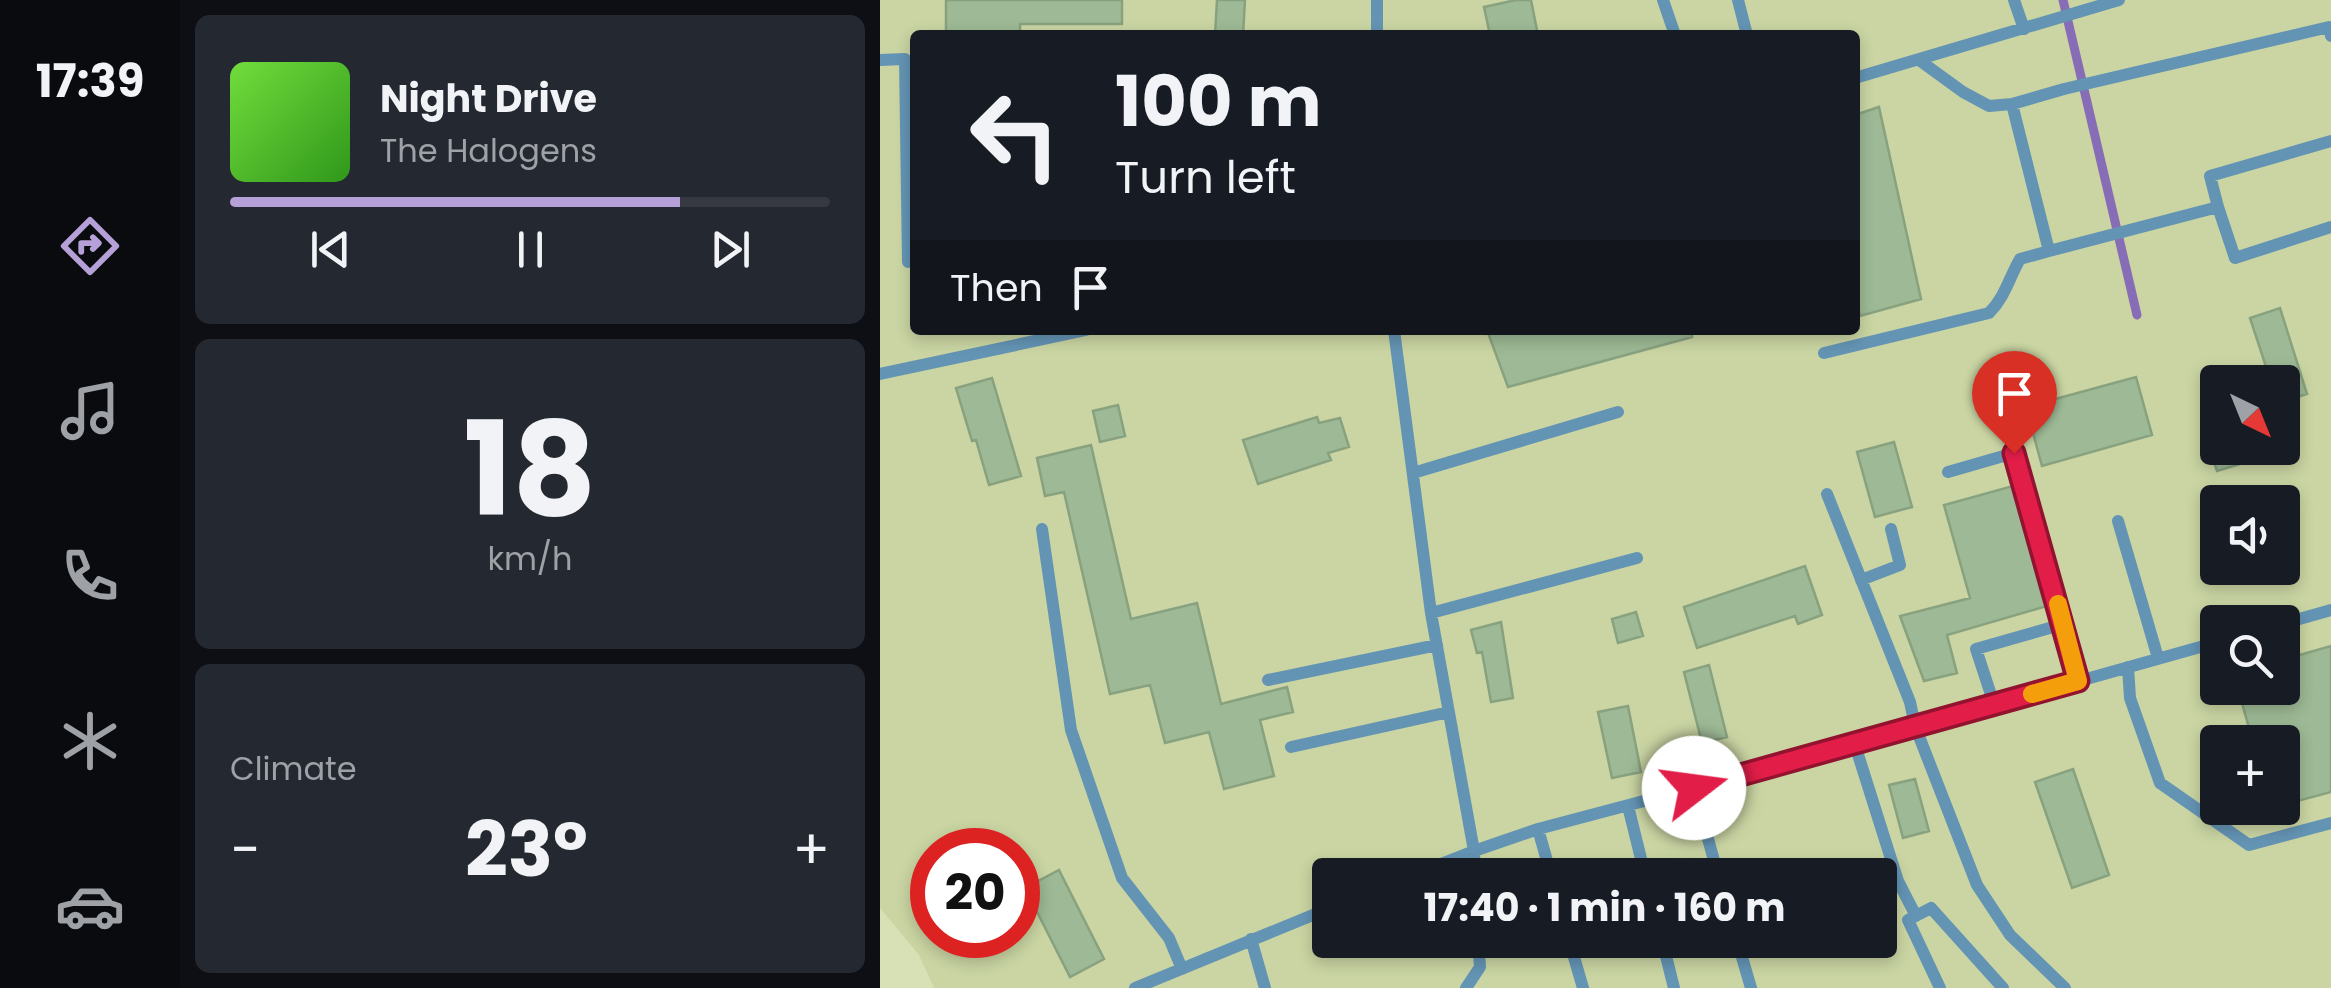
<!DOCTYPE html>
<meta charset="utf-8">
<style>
:root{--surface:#171b24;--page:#242831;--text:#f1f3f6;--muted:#9ea1a6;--line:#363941;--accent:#b5a0d7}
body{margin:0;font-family:Poppins,sans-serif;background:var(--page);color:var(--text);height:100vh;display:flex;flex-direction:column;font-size:38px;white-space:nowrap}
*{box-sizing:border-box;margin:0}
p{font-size:32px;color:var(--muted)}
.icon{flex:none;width:55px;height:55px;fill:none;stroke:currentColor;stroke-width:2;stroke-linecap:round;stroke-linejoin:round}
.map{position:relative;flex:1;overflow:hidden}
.sheet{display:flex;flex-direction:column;gap:15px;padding:15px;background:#0d0f14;width:700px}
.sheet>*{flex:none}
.top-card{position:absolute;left:30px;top:30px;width:950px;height:305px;border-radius:10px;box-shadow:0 5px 15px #0003;background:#171b24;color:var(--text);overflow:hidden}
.needle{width:65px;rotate:137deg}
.tools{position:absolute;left:1320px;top:365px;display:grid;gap:20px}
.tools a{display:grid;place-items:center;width:100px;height:100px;border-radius:10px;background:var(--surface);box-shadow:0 5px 15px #0003;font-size:50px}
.speed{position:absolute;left:30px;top:828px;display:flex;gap:20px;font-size:50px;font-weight:700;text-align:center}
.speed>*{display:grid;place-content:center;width:130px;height:130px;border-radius:50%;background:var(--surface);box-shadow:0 5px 15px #0003;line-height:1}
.speed .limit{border:15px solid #d22;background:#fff;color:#111}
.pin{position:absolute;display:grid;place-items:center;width:85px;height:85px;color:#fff;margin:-102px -42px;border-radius:50% 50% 50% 0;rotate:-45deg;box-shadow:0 0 10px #0007}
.pin .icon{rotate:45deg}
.me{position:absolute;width:110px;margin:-55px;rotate:75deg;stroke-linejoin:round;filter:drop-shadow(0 0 8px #0008)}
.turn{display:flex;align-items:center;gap:35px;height:210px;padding:0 40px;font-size:45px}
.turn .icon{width:130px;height:130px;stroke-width:2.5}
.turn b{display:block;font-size:70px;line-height:85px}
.then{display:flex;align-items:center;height:95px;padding:0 40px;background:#0003;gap:20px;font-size:38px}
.big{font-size:75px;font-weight:700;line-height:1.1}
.sheet .card{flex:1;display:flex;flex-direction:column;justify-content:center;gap:15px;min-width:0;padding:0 35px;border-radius:15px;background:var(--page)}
.sheet .dial{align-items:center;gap:0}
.dial b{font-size:130px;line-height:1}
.song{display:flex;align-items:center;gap:30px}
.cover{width:120px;height:120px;border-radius:15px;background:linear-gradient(135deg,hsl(100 70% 55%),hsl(110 70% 35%))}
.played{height:10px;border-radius:5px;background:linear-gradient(90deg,var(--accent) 75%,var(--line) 75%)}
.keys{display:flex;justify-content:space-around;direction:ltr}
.heat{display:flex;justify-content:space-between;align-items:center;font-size:55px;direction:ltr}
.trip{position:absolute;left:432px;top:858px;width:585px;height:100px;border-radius:10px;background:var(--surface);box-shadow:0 5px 15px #0003;font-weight:700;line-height:100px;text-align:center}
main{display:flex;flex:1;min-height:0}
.tab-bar{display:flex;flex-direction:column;width:180px;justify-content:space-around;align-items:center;background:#090b0e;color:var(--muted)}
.tab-bar .icon{width:70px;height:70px}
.tab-bar .current{color:var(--accent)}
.tab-bar b{font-size:45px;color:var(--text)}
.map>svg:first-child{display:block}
.built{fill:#cad5a3;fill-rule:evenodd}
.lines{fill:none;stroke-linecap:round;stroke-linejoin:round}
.stream{stroke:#876db5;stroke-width:9}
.building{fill:#9db995;stroke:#88a27f;stroke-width:2.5}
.service{stroke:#6494b4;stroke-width:12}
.route-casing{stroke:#92132f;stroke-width:25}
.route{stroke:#e11d48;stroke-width:18}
.slow{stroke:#f59e0b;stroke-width:18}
</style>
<main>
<nav class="tab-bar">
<b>17:39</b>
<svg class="icon current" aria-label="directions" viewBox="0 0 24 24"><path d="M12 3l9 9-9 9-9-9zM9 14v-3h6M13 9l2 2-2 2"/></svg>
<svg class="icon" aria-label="music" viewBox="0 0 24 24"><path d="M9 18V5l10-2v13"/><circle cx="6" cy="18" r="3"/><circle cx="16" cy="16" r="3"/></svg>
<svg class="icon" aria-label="phone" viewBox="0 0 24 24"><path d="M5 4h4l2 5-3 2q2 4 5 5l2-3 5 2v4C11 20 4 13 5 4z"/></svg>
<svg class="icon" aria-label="climate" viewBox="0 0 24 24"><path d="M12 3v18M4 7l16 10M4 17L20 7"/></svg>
<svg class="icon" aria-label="car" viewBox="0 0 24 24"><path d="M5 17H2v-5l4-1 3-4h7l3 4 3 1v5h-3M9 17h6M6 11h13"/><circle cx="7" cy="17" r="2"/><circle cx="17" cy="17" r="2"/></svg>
</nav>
<section class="sheet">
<div class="card">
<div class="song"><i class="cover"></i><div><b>Night Drive</b><p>The Halogens</p></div></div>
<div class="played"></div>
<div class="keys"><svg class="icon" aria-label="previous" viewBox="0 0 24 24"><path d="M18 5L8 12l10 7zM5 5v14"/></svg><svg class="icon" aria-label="pause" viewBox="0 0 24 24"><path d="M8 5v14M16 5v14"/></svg><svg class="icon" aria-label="next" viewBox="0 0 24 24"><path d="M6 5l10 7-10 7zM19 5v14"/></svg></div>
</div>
<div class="card dial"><b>18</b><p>km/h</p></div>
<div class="card"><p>Climate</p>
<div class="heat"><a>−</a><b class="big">23°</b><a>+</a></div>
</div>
</section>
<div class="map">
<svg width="1451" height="988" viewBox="0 0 1451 988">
<rect width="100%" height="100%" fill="#d7e1b5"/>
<!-- built -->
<path class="built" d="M0,0H1451V988H54L39,955L0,908ZM35,35H975V330H35ZM1338,382H1402V448H1338ZM1338,502H1402V568H1338ZM1338,622H1402V688H1338ZM1338,742H1402V808H1338ZM52,850H138V935H52ZM450,875H1000V940H450Z"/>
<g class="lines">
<!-- stream -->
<path class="stream" d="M1183,0L1257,315"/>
</g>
<!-- building -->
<path class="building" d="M66,0H242V24H140V35H66Z
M337,0H365L363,35H335Z
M636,0H651L658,35H610L604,7Z
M999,107L1041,299L980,316L975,297V115Z
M1400,308L1427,394L1402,402V382H1391L1370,318Z
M607,330H811L812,337L628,387Z
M1256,377L1272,435L1162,466L1146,407Z
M112,378L141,476L109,485L96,440L92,441L76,388Z
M238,405L245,436L220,442L213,411Z
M437,417L439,423L460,418L469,447L448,453L451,460L378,484L363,440Z
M1014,442L1032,507L995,517L977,452Z
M211,445L251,619L317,603L341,704L407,687L413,712L380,720L394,776L344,789L329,732L285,743L270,685L230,694L184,492L165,496L157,458Z
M1329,448H1396L1397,453L1337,471Z
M1133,486L1167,606L1067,635L1077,673L1044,681L1020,616L1090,598L1064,505Z
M925,566L942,615L918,624L915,616L817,648L804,607Z
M756,612L763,636L738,643L732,619Z
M621,622L633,698L611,702L602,652L597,653L591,630Z
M1451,646V792L1402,805V742H1373L1362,703L1376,699L1373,688H1402V660Z
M829,665L847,737L822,743L804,672Z
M748,706L761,772L732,778L718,712Z
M1193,769L1229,875L1192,888L1155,782Z
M1035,779L1049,831L1023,838L1009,785Z
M179,870L224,959L190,977L145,888Z"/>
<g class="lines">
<!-- service -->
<path class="service" d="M497,0V35
M783,0L795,35
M858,0L867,35
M1134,0L1144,29
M0,60L25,59L28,262
M1039,60L1083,92L1109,106L1132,104L1184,89L1449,27L1451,36
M975,78L1239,0
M1132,104L1169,251L1338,207L1330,176L1451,141
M1338,207L1355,258L1451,227
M514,330L551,613L594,851L533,875
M944,353L1109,313C1125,297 1129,278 1140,259L1169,251
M0,374L206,330
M1068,472L1134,453L1198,681
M533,473L738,412
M947,494L1030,702L1035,726L1097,885L1130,935L1185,988
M1238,521L1278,658
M162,529L191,730L242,878L289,938L302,969
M981,580L1020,565L1011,529
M551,613L757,558
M1402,624L1451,610
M1248,667L1250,698L1280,783L1369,845L1451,823
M388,680L557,645
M1114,704L1096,649L1184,624
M975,745L1018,881L1036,916
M411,747L569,712
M814,788L838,875
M748,806L765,875
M658,829L671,875
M595,875L594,851L658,829L900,765L1338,642
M371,939L385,988
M689,940L703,988
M782,940L794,988
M857,940L871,988
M255,988L450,908
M586,988L600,967L598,940
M1060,988L1028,920L1051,908L1123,988"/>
</g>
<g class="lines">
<!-- route casing -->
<g class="route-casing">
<path id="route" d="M814,788L1198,681L1134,453"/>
</g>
<!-- route -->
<use href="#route" class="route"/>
<!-- slow -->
<path class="slow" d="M1152,694L1198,681L1178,604"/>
</g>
</svg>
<div class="tools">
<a><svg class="needle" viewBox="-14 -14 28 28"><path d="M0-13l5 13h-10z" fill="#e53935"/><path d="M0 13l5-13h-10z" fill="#9ea1a6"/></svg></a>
<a><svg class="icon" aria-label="sound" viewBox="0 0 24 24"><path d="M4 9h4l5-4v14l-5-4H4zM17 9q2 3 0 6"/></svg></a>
<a><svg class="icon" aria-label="search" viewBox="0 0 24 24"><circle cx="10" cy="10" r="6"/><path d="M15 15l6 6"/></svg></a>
<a>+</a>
</div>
<div class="speed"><div class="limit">20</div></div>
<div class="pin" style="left:1134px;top:453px;background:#d93025"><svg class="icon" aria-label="arrive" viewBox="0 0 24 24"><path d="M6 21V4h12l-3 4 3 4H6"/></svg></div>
<svg class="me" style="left:814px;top:788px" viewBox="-20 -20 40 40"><circle r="19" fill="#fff"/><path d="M0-13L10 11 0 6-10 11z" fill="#e11d48"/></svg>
<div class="trip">17:40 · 1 min · 160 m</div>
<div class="top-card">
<div class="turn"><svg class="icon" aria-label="left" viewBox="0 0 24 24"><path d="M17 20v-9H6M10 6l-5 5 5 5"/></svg><div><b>100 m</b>Turn left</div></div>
<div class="then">Then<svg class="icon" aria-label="arrive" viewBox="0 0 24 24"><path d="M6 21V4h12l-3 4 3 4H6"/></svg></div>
</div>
</div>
</main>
